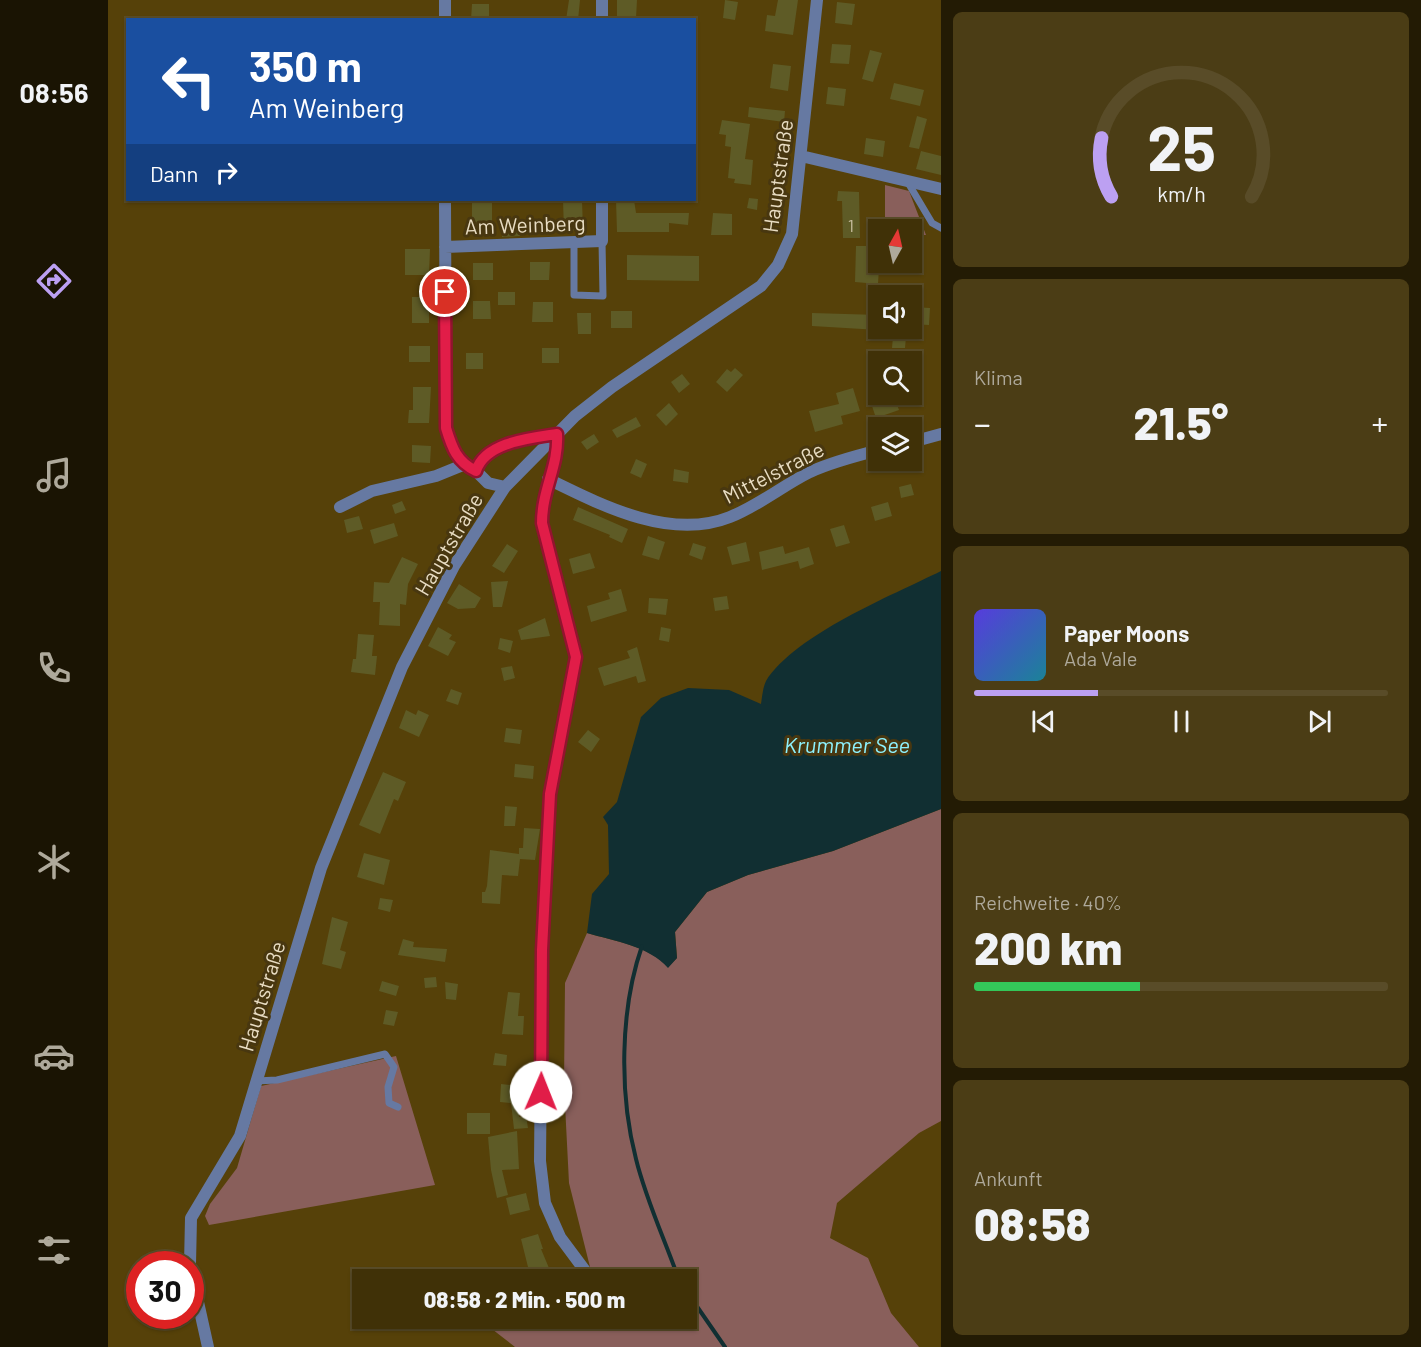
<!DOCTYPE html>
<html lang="de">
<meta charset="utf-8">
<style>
:root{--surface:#403107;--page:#4b3d15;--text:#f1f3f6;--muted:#aea99b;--line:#594c28;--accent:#bca0f2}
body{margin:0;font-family:Barlow,sans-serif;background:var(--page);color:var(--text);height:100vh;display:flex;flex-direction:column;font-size:22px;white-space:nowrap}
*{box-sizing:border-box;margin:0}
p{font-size:20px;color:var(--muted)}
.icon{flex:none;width:33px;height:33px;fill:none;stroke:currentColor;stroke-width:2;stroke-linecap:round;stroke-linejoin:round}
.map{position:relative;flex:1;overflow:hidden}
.side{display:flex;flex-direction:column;gap:12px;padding:12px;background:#231b04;width:480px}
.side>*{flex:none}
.hud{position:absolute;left:18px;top:18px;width:570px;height:183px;border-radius:0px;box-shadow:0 2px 4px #0004,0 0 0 2px var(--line);background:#1a4fa0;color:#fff;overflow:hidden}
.needle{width:39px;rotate:8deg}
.buttons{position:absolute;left:760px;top:219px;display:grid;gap:12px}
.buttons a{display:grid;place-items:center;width:54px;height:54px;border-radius:0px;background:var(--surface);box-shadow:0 2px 4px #0004,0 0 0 2px var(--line);font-size:30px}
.speed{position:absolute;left:18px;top:1251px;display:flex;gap:12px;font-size:30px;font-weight:700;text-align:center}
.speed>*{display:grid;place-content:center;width:78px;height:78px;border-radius:50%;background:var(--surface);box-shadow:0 2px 4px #0004,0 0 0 2px var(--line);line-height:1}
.speed .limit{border:9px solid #d22;background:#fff;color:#111}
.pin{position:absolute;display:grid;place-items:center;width:51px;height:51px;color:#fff;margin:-26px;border:3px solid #fff;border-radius:50%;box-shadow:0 2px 6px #0007}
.me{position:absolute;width:66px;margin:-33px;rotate:1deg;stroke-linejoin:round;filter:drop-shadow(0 0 4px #0008)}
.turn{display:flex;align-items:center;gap:21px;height:126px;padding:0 24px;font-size:27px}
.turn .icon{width:78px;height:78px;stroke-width:2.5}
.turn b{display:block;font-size:42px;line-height:51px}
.then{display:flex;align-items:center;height:57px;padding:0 24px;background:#0003;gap:12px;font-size:22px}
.big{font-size:45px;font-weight:800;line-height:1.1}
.side .widget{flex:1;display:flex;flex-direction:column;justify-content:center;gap:9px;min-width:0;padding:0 21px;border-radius:9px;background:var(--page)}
.side .dial{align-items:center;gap:0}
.dial svg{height:156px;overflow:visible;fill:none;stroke:var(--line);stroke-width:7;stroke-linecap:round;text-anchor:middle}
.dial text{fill:var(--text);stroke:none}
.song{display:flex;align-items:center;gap:18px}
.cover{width:72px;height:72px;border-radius:9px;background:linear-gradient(135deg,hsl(250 70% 55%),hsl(190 70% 35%))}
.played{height:6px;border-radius:3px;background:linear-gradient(90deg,var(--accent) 30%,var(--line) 30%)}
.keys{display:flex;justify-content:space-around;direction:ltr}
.heat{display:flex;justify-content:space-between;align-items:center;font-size:33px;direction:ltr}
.charge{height:9px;border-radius:4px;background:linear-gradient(90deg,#34c759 40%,var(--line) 0)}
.trip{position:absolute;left:244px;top:1269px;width:345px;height:60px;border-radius:0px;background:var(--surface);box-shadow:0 2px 4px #0004,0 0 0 2px var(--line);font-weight:800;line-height:60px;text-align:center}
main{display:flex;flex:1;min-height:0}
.menu{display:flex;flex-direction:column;width:108px;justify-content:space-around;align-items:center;background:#1a1403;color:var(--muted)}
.menu .icon{width:42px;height:42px}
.menu .on{color:var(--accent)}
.menu b{font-size:27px;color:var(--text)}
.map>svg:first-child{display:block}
.green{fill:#895f5b}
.water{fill:#112f32}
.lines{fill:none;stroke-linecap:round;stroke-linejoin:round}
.stream{stroke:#112f32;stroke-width:4}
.building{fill:#5e5b26}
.lane{stroke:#6679a2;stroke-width:7}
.street{stroke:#6679a2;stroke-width:12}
.route-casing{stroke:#92132f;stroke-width:15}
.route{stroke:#e11d48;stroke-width:10}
.labels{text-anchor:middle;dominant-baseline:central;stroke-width:6;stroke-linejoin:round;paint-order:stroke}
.number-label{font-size:18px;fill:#c6bc9c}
.street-label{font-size:21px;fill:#e9ddc3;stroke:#483710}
.water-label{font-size:22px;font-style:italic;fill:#8df2fe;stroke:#483710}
</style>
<main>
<nav class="menu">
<b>08:56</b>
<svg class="icon on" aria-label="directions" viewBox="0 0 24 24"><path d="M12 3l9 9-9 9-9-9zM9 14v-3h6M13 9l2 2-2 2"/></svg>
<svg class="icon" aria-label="music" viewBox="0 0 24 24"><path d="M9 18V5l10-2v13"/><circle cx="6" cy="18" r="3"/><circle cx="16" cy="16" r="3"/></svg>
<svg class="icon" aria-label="phone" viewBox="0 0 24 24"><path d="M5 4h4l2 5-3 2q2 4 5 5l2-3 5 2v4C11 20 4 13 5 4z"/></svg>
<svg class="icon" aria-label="climate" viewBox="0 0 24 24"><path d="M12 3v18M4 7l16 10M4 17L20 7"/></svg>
<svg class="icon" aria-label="car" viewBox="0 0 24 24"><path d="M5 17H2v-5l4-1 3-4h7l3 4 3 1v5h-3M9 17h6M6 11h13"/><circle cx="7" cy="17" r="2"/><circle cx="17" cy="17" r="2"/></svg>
<svg class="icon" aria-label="filters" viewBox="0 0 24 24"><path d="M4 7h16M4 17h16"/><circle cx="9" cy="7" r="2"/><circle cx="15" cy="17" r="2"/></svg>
</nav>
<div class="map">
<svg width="833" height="1347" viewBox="0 0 833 1347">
<rect width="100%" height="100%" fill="#564109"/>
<!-- green -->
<path class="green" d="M777,185L801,191L818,235H804V230L777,229Z
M833,809V1121L811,1133L729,1203L722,1238L760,1258L783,1313L811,1347H407L371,1319L579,1318V1280L485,1279L461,1183L456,1085L457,983L479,933C506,941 541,946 560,967L569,958L567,932L599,892L640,875L725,851Z
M288,1056L327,1185L101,1225L97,1216L102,1204L129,1168L153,1086Z"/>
<!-- water -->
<path class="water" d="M833,571V809L725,851L640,875L599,892L567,932L569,958L560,968C541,946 506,941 479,933L484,894L501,874L500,825L495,817L509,802L533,717L553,698L580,688L621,690L653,704C654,697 655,687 658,681C688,634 783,596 833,571Z"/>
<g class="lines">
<!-- stream -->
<path class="stream" d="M534,946C512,1009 511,1094 528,1159C538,1200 557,1240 571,1280
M579,1292L617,1347"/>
</g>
<!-- building -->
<path class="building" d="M461,0H472L470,20H458Z
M509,0H529L528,18H509Z
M617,0L630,2L627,20L615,18Z
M670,0H690L685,35L657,31L659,15L667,16Z
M729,2L747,4L744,25L727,23Z
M364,4H381V20H363Z
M724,44L743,45L741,64L722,63Z
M762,50L774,53L765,82L754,79Z
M665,64L683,66L680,91L662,88Z
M786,83L816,90L812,106L782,99Z
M720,87L738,89L736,106L718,104Z
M641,107L677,111L676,122L640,117Z
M809,116L819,119L811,149L801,147Z
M614,120L642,124L637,159L645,160L643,185L626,183L627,179L620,178L623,147L617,146L618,135L611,134Z
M758,138L777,141L775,157L756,154Z
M813,151L833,156V175L808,169Z
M730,191L751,192L752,238H735L734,201H729Z
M641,198L650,199L649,210L639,208Z
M364,200H384V224L364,225Z
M455,200H474L475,230L456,231Z
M508,200H526L528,213H581L580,225L561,223V232H509Z
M605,213L624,214V235H603Z
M394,223H412V236L394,237Z
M748,246H762V267L771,268L770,284L747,282Z
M297,249H322L321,275H297Z
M519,255L591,256V281L519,280Z
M422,262H442L441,280H422Z
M365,263H385V280H365Z
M390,292H407V305H390Z
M304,297H321V323H304Z
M365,301H382L383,319H365Z
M425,302H445V322H424Z
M804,307L822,308L821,325L804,324Z
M503,311H524V328H503Z
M469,313H483V334H470Z
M704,313L771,315V330L704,326Z
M785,336L798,337L797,348H784Z
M301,346H322V362H301Z
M434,348H451V363H434Z
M358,353H375V369H358Z
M627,368L635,375L619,392L608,382L619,369L623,372Z
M574,374L582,384L571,393L563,382Z
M305,387H323L321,423H300L301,410H305Z
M745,388L752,411L733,416L735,424L707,432L701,411L731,404L728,393Z
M777,394H785L791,410L768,418L762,400Z
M561,403L570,414L558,426L548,415Z
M528,417L533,426L509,438L504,430Z
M486,434L491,442L479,450L473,442Z
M304,445L323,446L322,463L304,462Z
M528,459L539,464L533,478L522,473Z
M566,469L581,472L580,483L565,481Z
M803,484L806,495L793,498L791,487Z
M294,501L298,510L287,514L284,505Z
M780,502L784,516L767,521L763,507Z
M470,507L520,529L514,543L501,537L502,535L465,520Z
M251,516L255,529L239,533L236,520Z
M286,523L290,536L266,544L262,530Z
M736,525L742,543L728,547L722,529Z
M540,536L557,542L551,560L534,555Z
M638,542L642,561L624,565L619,547Z
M585,543L598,547L594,560L581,555Z
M399,544L410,551L396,573L384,566Z
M675,546L677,554L701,547L706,564L692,569L690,561L654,570L651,552Z
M482,553L487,568L465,574L461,559Z
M294,557L310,564L300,584L298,605L292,604V626L271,625L272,602H265L266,582L281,583Z
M400,581L394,607H385L383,582Z
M351,584L373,598L367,608L350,609L339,603Z
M513,589L519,611L483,622L479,606L502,599L500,593Z
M619,596L621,609L607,611L605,598Z
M541,598L560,599L558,615L540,613Z
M437,618L442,636L413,640L410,630Z
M330,627L344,635L341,639L348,642L340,656L320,646Z
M553,627L563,629L561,642L551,640Z
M250,634L266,635L264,656H269L267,675L243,672L245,659H248Z
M392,638L405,641L402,653L390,649Z
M529,647L538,681L530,683L528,676L496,686L490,668L522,658L519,651Z
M404,666L407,678L396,681L393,668Z
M343,689L354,693L350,705L338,701Z
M298,710L308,715L310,710L321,715L311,737L291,728Z
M398,728L414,730L412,744L396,742Z
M480,730L492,739L483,752L470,742Z
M407,764L426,766L425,779L406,777Z
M275,772L298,782L290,801L286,799L272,834L251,825Z
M397,806L409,807L407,826H396Z
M416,828L432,829L427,860L412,859L410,876L394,875L392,904L374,903V892H377L379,886L382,850L411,854V848H415Z
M256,853L282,860L276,885L249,877Z
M272,898L285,900L282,912L270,909Z
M224,917L240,922L232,950L238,952L233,969L214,964Z
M295,939L306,942L305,947L339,949L337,962L290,955Z
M328,977L329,987L317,988L316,978Z
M274,981L291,986L288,996L271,991Z
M337,982L350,984L348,1000L338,999Z
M400,992L412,993L410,1016H416L415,1035L394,1034Z
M278,1010L290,1012L286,1026L275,1024Z
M387,1053L399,1055L398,1066L385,1065Z
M393,1084L413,1086L411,1117L418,1116L420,1128L406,1129L403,1103L392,1102Z
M359,1113H382V1134H359Z
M409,1131L411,1169L394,1170L400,1195L389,1198L383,1170L380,1137Z
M418,1193L422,1210L402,1215L398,1198Z
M430,1234L435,1249H433L446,1280H426L420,1267L413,1239Z"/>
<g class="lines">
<!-- lane -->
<path class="lane" d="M799,181L824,223L833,228
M466,242V295L495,296L494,241
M148,1081L169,1080L277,1054L286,1067L280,1087L281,1103L290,1107"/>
<!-- street -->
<path class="street" d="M337,20V0
M494,20V0
M693,156L833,189
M337,200L338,428L343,444L355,465L368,471L380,483L397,487
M337,247L494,241V200
M449,434C451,466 434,489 434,523L468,657L442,794L434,950L432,1161L437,1203L452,1237L484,1280
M804,442L833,434
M368,471C377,442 422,438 448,434
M440,479C493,505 562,541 622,517C650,506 674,486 702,472C724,462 747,456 771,450
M232,507L264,491L328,476L355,465
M82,1264L83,1218L132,1136L213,868L294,667L346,566L397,487L467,416L504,387L653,286L670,265L684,234L709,0
M82,1266L100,1347"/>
</g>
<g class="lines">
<!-- route casing -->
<g class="route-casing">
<path id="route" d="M337,292L338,428C344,448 349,462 368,471C377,442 423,438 449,434C451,466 434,489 434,523L468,657L442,794L434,950L433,1092"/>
</g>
<!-- route -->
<use href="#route" class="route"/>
</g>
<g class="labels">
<!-- number labels -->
<g class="number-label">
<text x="743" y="225">1</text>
</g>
<!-- street labels -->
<g class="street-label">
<text transform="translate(669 176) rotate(-82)">Hauptstraße</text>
<text transform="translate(417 224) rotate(-2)">Am Weinberg</text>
<text transform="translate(665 472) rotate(-27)">Mittelstraße</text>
<text transform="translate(340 544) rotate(-60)">Hauptstraße</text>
<text transform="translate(153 996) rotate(-73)">Hauptstraße</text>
</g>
<!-- water labels -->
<g class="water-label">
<text x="739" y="744">Krummer See</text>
</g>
</g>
</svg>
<div class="buttons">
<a><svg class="needle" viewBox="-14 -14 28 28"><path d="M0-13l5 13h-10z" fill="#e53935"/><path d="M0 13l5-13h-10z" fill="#aea99b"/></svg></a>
<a><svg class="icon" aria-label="sound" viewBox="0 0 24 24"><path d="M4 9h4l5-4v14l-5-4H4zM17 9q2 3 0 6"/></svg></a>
<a><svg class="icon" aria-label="search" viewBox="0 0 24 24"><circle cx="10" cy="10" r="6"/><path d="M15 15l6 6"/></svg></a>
<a><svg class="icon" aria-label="layers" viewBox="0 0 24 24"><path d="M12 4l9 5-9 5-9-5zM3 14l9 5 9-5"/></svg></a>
</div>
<div class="speed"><div class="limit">30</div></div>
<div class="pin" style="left:337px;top:292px;background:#d93025"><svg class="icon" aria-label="arrive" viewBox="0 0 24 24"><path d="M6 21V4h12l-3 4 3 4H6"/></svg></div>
<svg class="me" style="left:433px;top:1092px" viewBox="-20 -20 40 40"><circle r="19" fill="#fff"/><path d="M0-13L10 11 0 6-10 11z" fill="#e11d48"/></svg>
<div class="trip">08:58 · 2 Min. · 500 m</div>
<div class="hud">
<div class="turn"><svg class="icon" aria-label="left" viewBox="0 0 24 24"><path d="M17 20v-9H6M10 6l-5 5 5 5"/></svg><div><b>350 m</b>Am Weinberg</div></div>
<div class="then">Dann<svg class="icon" aria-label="right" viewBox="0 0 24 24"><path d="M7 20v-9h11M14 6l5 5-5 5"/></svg></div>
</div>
</div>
<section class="side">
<div class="widget dial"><svg viewBox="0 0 100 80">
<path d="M14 69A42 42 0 1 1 86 69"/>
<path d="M14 69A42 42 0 0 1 9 39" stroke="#bca0f2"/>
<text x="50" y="56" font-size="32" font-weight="700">25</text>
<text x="50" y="72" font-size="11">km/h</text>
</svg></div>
<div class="widget"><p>Klima</p>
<div class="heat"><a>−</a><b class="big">21.5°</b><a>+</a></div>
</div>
<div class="widget">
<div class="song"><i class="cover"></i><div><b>Paper Moons</b><p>Ada Vale</p></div></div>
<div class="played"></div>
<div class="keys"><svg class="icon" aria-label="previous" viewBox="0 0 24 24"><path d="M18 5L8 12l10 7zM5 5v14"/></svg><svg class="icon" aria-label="pause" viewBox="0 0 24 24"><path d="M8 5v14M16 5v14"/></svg><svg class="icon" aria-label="next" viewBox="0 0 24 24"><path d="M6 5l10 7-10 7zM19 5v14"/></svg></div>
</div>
<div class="widget"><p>Reichweite · 40%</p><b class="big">200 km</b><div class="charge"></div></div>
<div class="widget"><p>Ankunft</p><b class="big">08:58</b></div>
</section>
</main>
